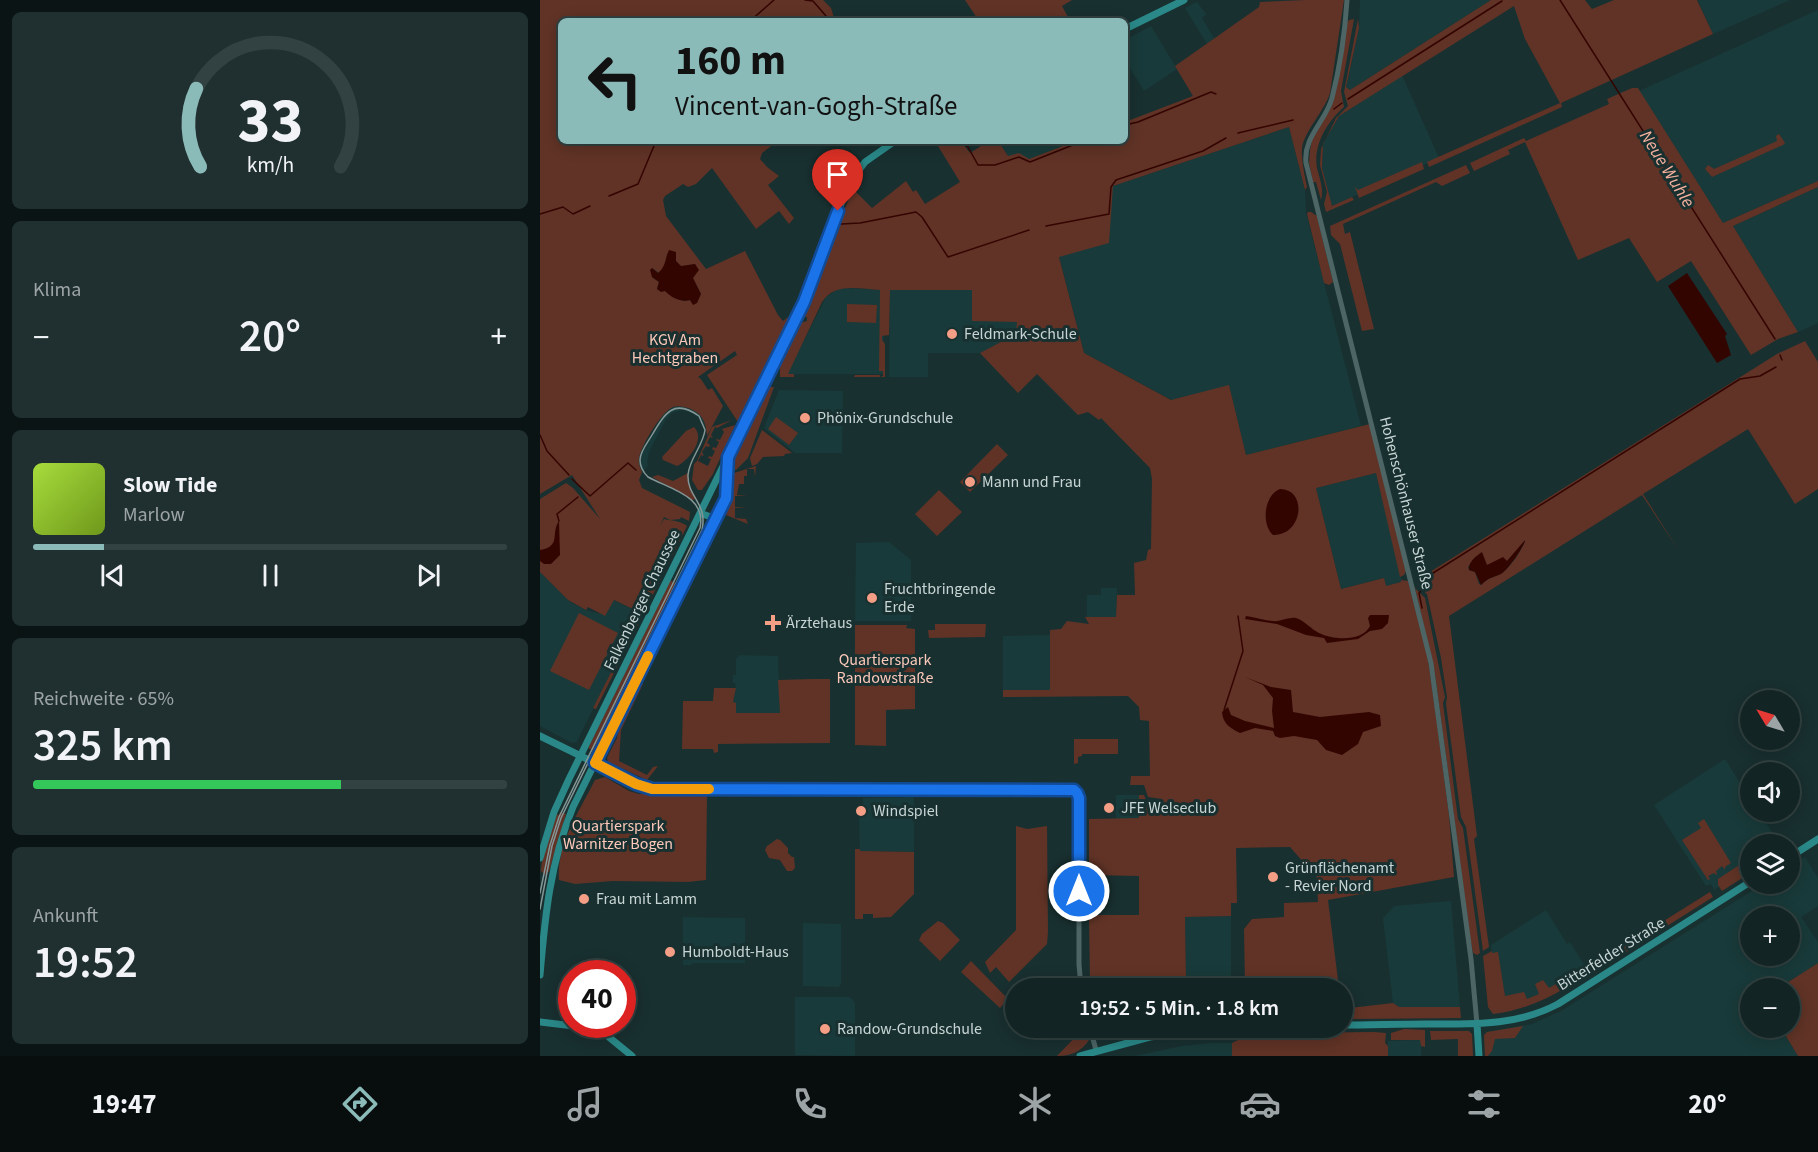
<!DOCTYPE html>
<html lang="de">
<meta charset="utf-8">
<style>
:root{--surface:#132424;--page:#203031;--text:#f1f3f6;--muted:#9da4a6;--line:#324141;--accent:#8bbbb9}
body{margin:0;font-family:"Source Sans 3",sans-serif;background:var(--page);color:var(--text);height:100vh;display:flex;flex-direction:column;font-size:22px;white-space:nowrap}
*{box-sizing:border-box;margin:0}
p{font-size:20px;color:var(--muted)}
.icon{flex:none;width:33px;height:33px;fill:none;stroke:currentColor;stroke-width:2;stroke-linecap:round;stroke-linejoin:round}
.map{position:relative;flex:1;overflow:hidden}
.details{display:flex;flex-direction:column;gap:12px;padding:12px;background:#0a1414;width:540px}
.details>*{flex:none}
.banner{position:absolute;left:18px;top:18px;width:570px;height:126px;border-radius:9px;box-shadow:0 3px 15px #0003,0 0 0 2px var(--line);background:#8bbbb9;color:#111;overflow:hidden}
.needle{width:39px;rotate:308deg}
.fabs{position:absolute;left:1200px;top:690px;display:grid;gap:12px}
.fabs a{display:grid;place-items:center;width:60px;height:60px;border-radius:50%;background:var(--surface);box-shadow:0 3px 15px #0003,0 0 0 2px var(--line);font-size:30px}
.speed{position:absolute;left:18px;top:960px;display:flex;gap:12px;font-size:30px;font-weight:700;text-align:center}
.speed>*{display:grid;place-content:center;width:78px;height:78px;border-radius:50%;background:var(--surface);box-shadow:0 3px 15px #0003,0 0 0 2px var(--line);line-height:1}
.speed .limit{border:9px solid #d22;background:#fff;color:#111}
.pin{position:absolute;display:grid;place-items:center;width:51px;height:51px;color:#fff;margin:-62px -26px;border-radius:50% 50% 50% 0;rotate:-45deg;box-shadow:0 0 6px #0007}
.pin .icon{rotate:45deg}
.me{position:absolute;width:66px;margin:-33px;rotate:0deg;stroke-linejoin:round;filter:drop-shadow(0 0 4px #0008)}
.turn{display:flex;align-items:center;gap:21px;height:126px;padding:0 18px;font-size:27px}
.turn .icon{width:78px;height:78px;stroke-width:2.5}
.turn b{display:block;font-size:42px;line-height:51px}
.big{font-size:45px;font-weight:600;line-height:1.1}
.details .tile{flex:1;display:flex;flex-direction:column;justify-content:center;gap:9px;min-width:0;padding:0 21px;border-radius:9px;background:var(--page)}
.details .dial{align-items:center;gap:0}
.dial svg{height:156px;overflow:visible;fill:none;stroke:var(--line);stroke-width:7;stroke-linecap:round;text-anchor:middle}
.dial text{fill:var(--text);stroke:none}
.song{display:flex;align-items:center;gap:18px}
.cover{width:72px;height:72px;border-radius:9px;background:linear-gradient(135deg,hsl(80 70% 55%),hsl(80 70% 35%))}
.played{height:6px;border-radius:3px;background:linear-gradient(90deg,var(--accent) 15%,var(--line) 15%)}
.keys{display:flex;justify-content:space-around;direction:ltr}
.heat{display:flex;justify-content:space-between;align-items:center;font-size:33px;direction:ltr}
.charge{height:9px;border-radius:4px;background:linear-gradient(90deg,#34c759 65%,var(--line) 0)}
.trip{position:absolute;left:465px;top:978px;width:348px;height:60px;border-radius:30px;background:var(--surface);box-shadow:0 3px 15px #0003,0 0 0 2px var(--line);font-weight:600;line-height:60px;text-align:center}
.menu{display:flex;height:96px;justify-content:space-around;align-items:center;background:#080e0e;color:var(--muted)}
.menu .icon{width:42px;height:42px}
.menu .active{color:var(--accent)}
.menu b{font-size:27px;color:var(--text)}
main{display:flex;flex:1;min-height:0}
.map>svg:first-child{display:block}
.built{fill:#193a3a;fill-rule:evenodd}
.green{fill:#603326;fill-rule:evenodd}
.water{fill:#330500}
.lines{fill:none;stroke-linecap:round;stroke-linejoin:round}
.stream{stroke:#330500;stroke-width:1.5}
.minor{stroke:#4d6565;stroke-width:5}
.major{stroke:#2a8888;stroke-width:7}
.tram{stroke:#859696;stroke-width:1.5}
.route-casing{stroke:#114b97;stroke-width:15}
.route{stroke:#1a73e8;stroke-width:10}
.slow{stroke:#f59e0b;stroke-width:10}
.poi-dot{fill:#f49e86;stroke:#193030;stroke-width:2}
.labels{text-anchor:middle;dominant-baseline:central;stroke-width:6;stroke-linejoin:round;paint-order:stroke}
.poi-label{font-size:16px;fill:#c7d5d4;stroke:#193030;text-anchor:start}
.park-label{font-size:16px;fill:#fdc9ba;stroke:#193030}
.street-label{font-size:16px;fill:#c7d5d4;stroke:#193030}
.water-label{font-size:18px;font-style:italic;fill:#f6b19e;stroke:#193030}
</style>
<main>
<section class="details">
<div class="tile dial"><svg viewBox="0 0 100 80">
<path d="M14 69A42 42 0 1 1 86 69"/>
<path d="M14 69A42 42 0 0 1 12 29" stroke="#8bbbb9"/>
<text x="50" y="56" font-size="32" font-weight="700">33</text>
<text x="50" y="72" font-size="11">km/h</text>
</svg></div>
<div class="tile"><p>Klima</p>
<div class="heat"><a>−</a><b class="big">20°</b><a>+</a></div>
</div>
<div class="tile">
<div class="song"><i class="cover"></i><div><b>Slow Tide</b><p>Marlow</p></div></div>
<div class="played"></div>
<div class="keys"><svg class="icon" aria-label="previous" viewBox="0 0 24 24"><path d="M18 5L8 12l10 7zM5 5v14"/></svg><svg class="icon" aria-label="pause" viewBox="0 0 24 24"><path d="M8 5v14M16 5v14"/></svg><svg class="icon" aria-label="next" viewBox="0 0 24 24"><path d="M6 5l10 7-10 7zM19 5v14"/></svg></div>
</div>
<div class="tile"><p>Reichweite · 65%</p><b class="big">325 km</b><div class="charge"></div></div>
<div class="tile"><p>Ankunft</p><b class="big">19:52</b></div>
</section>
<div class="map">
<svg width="1278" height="1056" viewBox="0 0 1278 1056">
<rect width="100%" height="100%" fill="#193030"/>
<!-- built -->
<path class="built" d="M820,0H951L810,90L806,88L819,28Z
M1158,0H1250L1173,34Z
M657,2L666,14L662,18L674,38L667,44L645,8Z
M1278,10V181L1183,223L1099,91Z
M611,26L637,69L604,91L585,60V40Z
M862,75L899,158L792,206L782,168L783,144L799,116Z
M749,127L765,190L766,213L821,426L706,455L689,386L632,400L544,353L519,256L573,186Z
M458,141H536L489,159L468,156Z
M1278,187V323L1258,332L1193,226Z
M303,288L344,290L343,374H247L286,297L298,289Z
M350,290H462L477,321V334L440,353H388V377H349Z
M239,390L303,391L302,453H255L224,428Z
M143,406L159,413L163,418L166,429H164L161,420L152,413L142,410L132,413L125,421L109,452L107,462L108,466L102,472L99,464V456L120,419L126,411L133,407Z
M836,473L862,582L846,586L843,578L801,589L776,488Z
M349,542L371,560V621H315L316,543Z
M0,572L30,602L46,610L65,615L73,600L95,610L99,617L39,737L37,742L32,743L0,726Z
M561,588H577L576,617H547V595H561Z
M510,635V690H463V636Z
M200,655L238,656L240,713H196V703H193L196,688L195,683H193V675H196V659Z
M1185,759L1210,799V812H1219L1240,844H1210V867L1174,890L1171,884L1166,886L1114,805Z
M576,795H599V819H576Z
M374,797V852L320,851L319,815H323V798Z
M1265,857L1278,878V906L1261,917L1278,942V963L1239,988H1210V1028H1241L1258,1056H945L944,1035L947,1032L992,1024L1021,1011L1223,884H1250V868ZM1210,916H1250V956H1210Z
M911,901L920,1007H859L853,1003L843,918L854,906Z
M1006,910L1027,944L1030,942L1048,971L1009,996L977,1006L957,994L951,945Z
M691,916V988H552L550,983L646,981L645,917Z
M143,917L205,918V963H152L151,965H143Z
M263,923L301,924V983L299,987L263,986Z
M255,997H309L312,999L315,1003V1056L255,1055Z
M881,1040V1056H848V1041Z
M671,1043H692V1056H595L642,1046Z"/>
<!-- green -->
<path class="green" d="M0,0H283L291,8L295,21H21V141H238L222,153L220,159L227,167L239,176L228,185L254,218L249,224L239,211L216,229L172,168L156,184L148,187L143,184L125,196L123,200L126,216L166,269L205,251L238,315L243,321L251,315L198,422L167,375L197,355L195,351L158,377L161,379L168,390L172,388L183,406L167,436C166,424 164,415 151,409C146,407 139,405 133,407C121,412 101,446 99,458C98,463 100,467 102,472L99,480L102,488L150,512L149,521L141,517L140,519L130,520L124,517L120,526L124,519C132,521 139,520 147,526L56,709L53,708L99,617L95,610L74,600L65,616L48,607L46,610L28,600L0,572V499L26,483L33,488L60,519L32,475L0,494ZM136,252V261L141,267L155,264L152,277L161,294L151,302L150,300L143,301L125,291L117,289L119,282L112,277V268L119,273C125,269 127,261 127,254Z
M425,0H532L522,6L530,21H439Z
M766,0H804L790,93C785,110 763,133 762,149C761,158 765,178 767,187L765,190L749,127L573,186L569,243L519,257L544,353L631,400L689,385L706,455L830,424L866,571L864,575L860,577L836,473L776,488L801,589L844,578L846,586L861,582V580L868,581L887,653L894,701L909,815L914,877L788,900L799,988H773L772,984L705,985L704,929L712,919L744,917V903L778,902L776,866L765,864L750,847L696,848L697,903H691V916L645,917L646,981L550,983L549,915H599V876L549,875V819L599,818V795H604L606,800L624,801L622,799L608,797L604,785H590L591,776H610L609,721L600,720L599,707L588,696L463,697V690H510V630L521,629L527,621L549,624L545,617H576L577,595H595L594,563L606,560L608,550L611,549L612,479L610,468L561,418L559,420L548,412L538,415L497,374L478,393L440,353L476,334L477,322L432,321V290H350L349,335L342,336V340L345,344V377H314L315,375H340V377L343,376V371H339L340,290C319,289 295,282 282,302L248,374H254V377H240V362L260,323L267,321V317H263L282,274L298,225L313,189L332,208L366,181L373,192L376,190L385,204L420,182L395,141H416L419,145L422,143L430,153L449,141H458L468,156L479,153L489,159L536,141H585V122L653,96L635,66L719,7L720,2Z
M951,0H1045L1052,9L1074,0H1157L1173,34L1021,103L1022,107L889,167L887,162L1020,103L985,39L974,6L799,116L783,144L782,168L792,206L812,197L814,200L786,212L784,204L787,192L780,165L781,149L796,118L808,106L804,92L818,19L819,28L806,87L810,90Z
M814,19L801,91L804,107C787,122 773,145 777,168C780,180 784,189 781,200L776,182H773L769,163L770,150L772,140L792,105L807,23L809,20Z
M1092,88H1098L1183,223L1278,181V187L1193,226L1258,332L1238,339L1211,355L1151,261L1117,282L1089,238L1038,260L985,142L968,150L970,154L934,171L930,163L984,138L986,141L1069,104L1067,99Z
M1239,134L1245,143L1243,145L1172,177L1165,169L1168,165L1174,169L1237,141L1236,136Z
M882,162L884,169L819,198L815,187L818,190Z
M926,165L930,173L902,186L896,182L803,224L805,234L810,232L834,329L822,331L800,244L791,235L790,226Z
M768,212H771L777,216L793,282L789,285L784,283L767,214Z
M307,304L337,305L336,323L307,322Z
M1265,341L1278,362V489L1255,504L1208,429L1103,494L1139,551L1102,495L909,616L937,836L934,839L949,947L943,951L926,827L921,817L906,704L907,697L901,658L887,594L880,588L877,577L890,572L1237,354ZM985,541C983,548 971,567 962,573C954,578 950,576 941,585L939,584L935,572L929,570L928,567L934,559L947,565L967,561Z
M230,387H234L208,458L196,470L194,469L195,452L222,397Z
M236,417L258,433L249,445L228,429Z
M192,420L177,428L175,427L171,435L173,438L170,437L167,443L170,445L169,447L166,446L162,452L164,456L161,455L158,461L168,466L171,459L168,458L169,456L172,457L175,451L172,449L173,447L176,448L179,442L176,440L177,439L180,440L184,432L182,429L195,425L173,474L162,490H158L152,480L154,464L157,461L172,427Z
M154,427C166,439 149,460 137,466L123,460L122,457L146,431Z
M222,430L252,453L245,454L244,456L223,457L217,464L212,466L210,458Z
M457,444L468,455L430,492L420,482Z
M216,466L215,477L214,469H207V476H204V484H199L197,495L207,496H195V507L207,508H195V518L206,519L208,524L186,515L193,497L194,473Z
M148,473L149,485L156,498L153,500L112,477L118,475L133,481Z
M399,490L422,512L397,536L375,514Z
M130,580L140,586L57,753L48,748Z
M875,588L885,598L905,697L903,703L918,819L923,828L940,953L937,955L933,953L930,937L895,674Z
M39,613L78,633L49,690L10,671Z
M395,624H446L445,637L389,638L388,630H395Z
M315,625H367L366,628L375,629V709L346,710V746L315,745Z
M272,679H290V743L178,744V752L174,753L173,749H142L143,701H173L174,688H196L193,702L196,703V713H240L238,680Z
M101,683L103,684L81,730L79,761L107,775L113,767L118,766L107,780L68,762L67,758L77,738L79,728Z
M534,739H578V754H542V756L538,757V763L534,764Z
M65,777L89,791L99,794H164L167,795L166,880L148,882L73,881L35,884L19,880C16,845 40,810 55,780Z
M20,812L26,814L9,872H7L6,875L1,871L0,876L3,854L16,814L19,815Z
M1164,819L1191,863L1185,867V870L1182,866L1176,871L1177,874L1176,875L1174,873L1168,876L1170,879L1168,880L1142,840L1161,828L1158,823Z
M476,826L487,829L507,826L508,932L507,944L469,982L456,967L450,973L445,962L476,930Z
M237,839L240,840L248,848V853L252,857H254L255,868L252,871H247L240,860L229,858L225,850L227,846Z
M315,849H320V851L374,852V894L351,917L333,918V914H323V919H315Z
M1210,858V873L1182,891L1178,885V879Z
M1170,892L1173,897L1078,957L1066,962C1027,987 1000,1008 953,1014L948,1007L943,956L952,951V953L958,952L965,996L984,992L987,999L999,994L995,984L1003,980L1009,988L1028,977L1027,974L1029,973L1031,976L1038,971L1041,975L1047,969Z
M398,921L403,923L420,940L400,961L379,940L382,934Z
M431,961L467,998V1000L460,1008L421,972Z
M1278,963V1056H1258L1241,1028H1250V988H1239Z
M853,1003L859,1007H920L921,1018L810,1019V1008Z
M983,1026L975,1038L955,1039L952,1051L948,1056H945L944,1035L947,1032Z
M542,1028H546L549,1040C541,1052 531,1056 517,1056L542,1030Z
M864,1029L885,1030V1047L881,1046L880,1040H851V1033Z
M890,1031H929L932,1034L933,1056H918V1039L891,1040Z
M834,1032L846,1033L845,1043L848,1046V1056H692V1043C704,1035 720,1038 734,1033Z"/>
<!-- water -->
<path class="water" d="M129,250L136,252V261L141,266L155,264L159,270L153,278L161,294L157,303L153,305L150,300C142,303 130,297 125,291L121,292L117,289L119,282L112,277L110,270L112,268L118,273C126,267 125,258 129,250Z
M1147,273L1187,334L1185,336L1191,355L1177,363L1128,286Z
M740,489C768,489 763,536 733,535C721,524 724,495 740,489Z
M19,521L20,555L11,564H4L0,561V550C22,546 10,534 19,521Z
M985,540C985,545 968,570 961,574C952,578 949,577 941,585L935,572L929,570C928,562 936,556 942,552L947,565L963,557L967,561Z
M830,615H849L848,623L842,629L830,631L818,639L787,643L784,638L766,635L737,624L705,619L706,616C715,617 728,622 738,621C744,620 749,617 756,618C765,621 771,629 779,633C793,640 822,642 830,626L828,618Z
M705,677L731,687L751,690L753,712L780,717L829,712L840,715L841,726L823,732L818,744L802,755L786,750L777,740L754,736L740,738L735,736L733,731L715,728L700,733C690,728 683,724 682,712L688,707L691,715L705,721L734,728L732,711L733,698L723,685Z"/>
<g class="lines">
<!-- stream -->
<path class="stream" d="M265,0L273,1L286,16
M1020,0L1235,339
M210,21L234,0
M808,99L962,1
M794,109L802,103
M585,125L598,122L671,92L676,94
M698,133L753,120
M422,143L428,147L438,165H455L479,157L490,162L543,141
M69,196L98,184L116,141
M0,214L23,207L33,214L50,206
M291,217L298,196
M301,224L320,223L376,212L382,217L408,257L489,230
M506,226L569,214L571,187L576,180L663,151L686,138
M1240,355L1242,360
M0,435L7,451L29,475
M32,479L50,496L88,463L96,470
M19,521L17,514L38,497
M882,608L879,593L884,588L882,580L1200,379L1220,376L1236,367
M684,710L703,651L698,616"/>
<!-- minor -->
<path class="minor" d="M807,0C805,32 800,67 792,98C786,121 763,137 766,163L891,663L931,959L937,1024
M55,763L96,784L112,789L533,790L537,793L539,798V964L541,988
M550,1028L556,1050"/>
<!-- major -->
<path class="major" d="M585,29L644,0
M160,513L176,519
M0,736L55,763
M1250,857L1278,839
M0,858L14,812L29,779L264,302L308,185L325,162L355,141
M0,975C5,916 10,863 33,807L186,499L188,459
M0,1022L59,1029L92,1056
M937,1024L939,1056
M802,1025C830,1025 858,1024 886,1024C932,1024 977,1026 1018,1004L1210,882
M540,1056L610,1037L676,1028"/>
<!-- tram -->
<path class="tram" d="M0,893L10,845L19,817L160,528C167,496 130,489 108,477C103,472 100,467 100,460C100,451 108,442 112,435C125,413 134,398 159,416L165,430C163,446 149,459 148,475C147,497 168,503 162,530L21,818L12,846L0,909"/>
</g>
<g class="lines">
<!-- route casing -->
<g class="route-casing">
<path id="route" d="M298,211L264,302L188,457L186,498L55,763L96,784L112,789L534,790L537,793L539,798V891"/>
</g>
<!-- route -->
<use href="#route" class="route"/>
<!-- slow -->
<path class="slow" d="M108,656L55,763L96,784L112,789H169"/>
</g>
<!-- markers -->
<g class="poi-dot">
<circle cx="412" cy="334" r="6"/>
<circle cx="265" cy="418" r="6"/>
<circle cx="430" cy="482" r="6"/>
<circle cx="332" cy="598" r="6"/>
<path d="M230 614h6v6h6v6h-6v6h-6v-6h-6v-6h6z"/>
<circle cx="569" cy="808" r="6"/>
<circle cx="321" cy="811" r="6"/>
<circle cx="733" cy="877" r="6"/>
<circle cx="44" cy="899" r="6"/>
<circle cx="130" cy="952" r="6"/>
<circle cx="285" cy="1029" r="6"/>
</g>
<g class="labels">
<!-- poi labels -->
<g class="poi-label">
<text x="424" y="334">Feldmark-Schule</text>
<text x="277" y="418">Phönix-Grundschule</text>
<text x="442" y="482">Mann und Frau</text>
<text x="344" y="589">Fruchtbringende<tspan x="344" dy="18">Erde</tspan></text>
<text x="246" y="623">Ärztehaus</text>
<text x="581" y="808">JFE Welseclub</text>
<text x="333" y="811">Windspiel</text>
<text x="745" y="868">Grünflächenamt<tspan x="745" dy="18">- Revier Nord</tspan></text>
<text x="56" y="899">Frau mit Lamm</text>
<text x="142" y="952">Humboldt-Haus</text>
<text x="297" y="1029">Randow-Grundschule</text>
</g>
<!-- park labels -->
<g class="park-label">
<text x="135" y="340">KGV Am<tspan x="135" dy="18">Hechtgraben</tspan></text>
<text x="345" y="660">Quartierspark<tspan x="345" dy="18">Randowstraße</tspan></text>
<text x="78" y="826">Quartierspark<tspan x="78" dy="18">Warnitzer Bogen</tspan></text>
</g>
<!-- street labels -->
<g class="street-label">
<text transform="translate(866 503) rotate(76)">Hohenschönhauser Straße</text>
<text transform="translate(102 600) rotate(-64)">Falkenberger Chaussee</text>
<text transform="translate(1071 954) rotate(-32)">Bitterfelder Straße</text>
</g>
<!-- water labels -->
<g class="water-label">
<text transform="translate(1127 169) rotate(58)">Neue Wuhle</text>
</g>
</g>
</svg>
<div class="fabs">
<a><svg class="needle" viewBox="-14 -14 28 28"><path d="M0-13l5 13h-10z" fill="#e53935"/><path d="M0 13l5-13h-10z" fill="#9da4a6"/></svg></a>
<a><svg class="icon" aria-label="sound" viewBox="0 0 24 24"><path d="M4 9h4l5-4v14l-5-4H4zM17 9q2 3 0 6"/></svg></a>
<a><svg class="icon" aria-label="layers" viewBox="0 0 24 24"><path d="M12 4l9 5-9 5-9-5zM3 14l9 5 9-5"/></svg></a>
<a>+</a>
<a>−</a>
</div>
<div class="speed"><div class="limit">40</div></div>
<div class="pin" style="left:298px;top:211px;background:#d93025"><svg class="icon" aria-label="arrive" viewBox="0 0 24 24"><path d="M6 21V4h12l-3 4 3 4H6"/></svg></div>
<svg class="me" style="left:539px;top:891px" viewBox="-20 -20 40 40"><circle r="17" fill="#1a73e8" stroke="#fff" stroke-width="3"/><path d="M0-11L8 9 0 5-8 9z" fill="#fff"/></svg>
<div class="trip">19:52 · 5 Min. · 1.8 km</div>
<div class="banner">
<div class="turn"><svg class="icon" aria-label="left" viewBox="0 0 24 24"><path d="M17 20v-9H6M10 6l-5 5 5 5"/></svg><div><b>160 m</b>Vincent-van-Gogh-Straße</div></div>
</div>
</div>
</main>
<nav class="menu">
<b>19:47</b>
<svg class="icon active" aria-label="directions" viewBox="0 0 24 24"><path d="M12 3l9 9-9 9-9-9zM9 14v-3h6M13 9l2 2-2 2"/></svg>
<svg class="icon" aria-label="music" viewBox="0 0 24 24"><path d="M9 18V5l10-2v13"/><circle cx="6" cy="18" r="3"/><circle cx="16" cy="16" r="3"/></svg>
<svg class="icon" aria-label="phone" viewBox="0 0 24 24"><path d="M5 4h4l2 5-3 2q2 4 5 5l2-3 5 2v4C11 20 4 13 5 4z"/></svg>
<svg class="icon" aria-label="climate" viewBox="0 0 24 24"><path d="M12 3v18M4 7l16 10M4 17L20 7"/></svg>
<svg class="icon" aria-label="car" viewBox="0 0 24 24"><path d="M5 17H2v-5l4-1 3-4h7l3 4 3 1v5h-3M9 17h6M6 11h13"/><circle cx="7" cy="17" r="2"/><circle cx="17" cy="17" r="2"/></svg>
<svg class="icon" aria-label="filters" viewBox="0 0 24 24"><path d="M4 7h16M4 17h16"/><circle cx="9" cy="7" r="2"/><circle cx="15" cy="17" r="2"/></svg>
<b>20°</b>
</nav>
